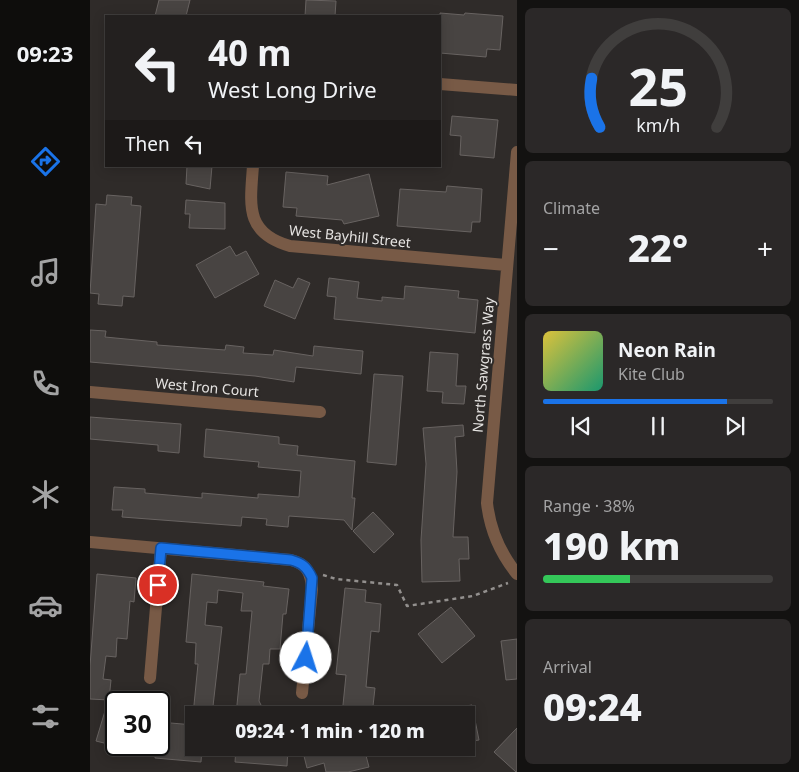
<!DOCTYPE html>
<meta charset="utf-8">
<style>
:root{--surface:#23201f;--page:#2b2828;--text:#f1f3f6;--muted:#a3a3a4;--line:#403e3d;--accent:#1a73e8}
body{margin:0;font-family:"Noto Sans",sans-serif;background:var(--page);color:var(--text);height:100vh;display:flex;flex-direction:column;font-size:19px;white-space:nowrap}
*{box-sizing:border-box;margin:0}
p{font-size:16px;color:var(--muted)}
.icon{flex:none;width:28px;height:28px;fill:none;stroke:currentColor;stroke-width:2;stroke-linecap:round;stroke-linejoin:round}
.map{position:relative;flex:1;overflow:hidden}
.sheet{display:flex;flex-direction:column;gap:8px;padding:8px;background:#131211;width:282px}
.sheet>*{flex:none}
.banner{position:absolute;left:15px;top:15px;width:336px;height:152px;border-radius:0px;box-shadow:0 2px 12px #0003,0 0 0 1px var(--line);background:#23201f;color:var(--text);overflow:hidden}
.speed{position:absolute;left:15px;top:691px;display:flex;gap:10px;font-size:25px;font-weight:700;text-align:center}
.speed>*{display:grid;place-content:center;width:65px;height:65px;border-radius:50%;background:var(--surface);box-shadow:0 2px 12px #0003,0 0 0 1px var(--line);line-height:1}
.speed .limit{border:2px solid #111;border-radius:8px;background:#fff;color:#111}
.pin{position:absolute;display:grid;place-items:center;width:42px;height:42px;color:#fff;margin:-21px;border:2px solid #fff;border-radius:50%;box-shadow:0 1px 5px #0007}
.me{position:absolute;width:55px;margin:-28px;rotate:5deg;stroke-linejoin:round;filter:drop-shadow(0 0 4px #0008)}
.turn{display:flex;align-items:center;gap:18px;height:105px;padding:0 20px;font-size:22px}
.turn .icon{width:65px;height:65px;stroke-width:2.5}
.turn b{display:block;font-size:35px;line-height:42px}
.then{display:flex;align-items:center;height:48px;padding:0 20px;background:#0003;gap:10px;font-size:19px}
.big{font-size:38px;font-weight:800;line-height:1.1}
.sheet .card{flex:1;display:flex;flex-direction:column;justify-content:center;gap:8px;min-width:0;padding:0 18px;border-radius:8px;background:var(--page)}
.sheet .dial{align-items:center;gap:0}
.dial svg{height:130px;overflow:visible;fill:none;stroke:var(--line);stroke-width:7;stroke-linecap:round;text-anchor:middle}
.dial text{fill:var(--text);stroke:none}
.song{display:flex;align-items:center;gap:15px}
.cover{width:60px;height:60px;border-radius:8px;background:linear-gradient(135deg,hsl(50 70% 55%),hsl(160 70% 35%))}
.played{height:5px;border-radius:2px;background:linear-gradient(90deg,var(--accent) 80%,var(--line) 80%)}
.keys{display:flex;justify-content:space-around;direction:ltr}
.heat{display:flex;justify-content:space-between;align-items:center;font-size:28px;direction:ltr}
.charge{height:8px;border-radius:4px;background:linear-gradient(90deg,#34c759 38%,var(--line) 0)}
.trip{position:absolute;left:95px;top:706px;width:290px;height:50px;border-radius:0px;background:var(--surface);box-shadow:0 2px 12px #0003,0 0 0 1px var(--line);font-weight:800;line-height:50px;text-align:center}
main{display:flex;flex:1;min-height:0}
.tab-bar{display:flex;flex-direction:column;width:90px;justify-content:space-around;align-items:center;background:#0e0d0c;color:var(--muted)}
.tab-bar .icon{width:35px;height:35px}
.tab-bar .on{color:var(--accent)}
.tab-bar b{font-size:22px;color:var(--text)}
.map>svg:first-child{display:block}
.building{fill:#484442;stroke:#686361}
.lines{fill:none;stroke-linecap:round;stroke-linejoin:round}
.path{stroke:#93908e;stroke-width:2.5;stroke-dasharray:4 4;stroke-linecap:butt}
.minor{stroke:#785a46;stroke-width:12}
.route-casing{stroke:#114b97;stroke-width:12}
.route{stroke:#1a73e8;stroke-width:9}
.labels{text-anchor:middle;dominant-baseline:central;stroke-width:4;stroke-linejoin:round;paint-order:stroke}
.street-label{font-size:14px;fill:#e5e3e1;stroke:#2f2b29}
</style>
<main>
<nav class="tab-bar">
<b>09:23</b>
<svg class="icon on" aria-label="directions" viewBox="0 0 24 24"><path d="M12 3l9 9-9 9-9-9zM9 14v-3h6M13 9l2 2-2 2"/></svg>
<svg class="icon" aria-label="music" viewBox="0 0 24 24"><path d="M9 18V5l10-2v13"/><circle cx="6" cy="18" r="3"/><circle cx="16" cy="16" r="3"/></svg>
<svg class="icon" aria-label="phone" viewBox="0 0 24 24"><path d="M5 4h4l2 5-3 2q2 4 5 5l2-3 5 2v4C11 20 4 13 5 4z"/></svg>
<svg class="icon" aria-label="climate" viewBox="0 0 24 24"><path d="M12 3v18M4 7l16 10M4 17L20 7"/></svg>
<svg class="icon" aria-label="car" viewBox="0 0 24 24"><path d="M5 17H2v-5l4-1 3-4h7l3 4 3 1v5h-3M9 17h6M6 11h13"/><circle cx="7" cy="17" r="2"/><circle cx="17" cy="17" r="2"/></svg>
<svg class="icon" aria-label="filters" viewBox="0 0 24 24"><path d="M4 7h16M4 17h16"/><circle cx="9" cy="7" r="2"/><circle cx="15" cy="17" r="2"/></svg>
</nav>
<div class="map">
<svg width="427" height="772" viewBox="0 0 427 772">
<rect width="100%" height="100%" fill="#2f2b29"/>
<!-- building -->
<path class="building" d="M69,0H100L96,16H65Z
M216,0L246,1L245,16H215Z
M350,13L374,15L375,13L413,16L410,50L397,49L396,57L350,53Z
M362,116L408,120L404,158L370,155L371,136L360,135Z
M97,166H122L120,189L96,184Z
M196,172L238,176L237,185L279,174L289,216L254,224L252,220L206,216L207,208L193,207Z
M357,186L392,189L390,222H382L381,232L307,226L310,189L356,192Z
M17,195L42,197L41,205L51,206L44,297L33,296L32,306L8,304L9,294L0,293L6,204L16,205Z
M96,200L135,203V229L99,228L100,214H95Z
M140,246L146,256L156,251L169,274L125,298L106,265Z
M208,278L220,283L205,319L174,306L185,280L203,288Z
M239,278L269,282L267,298L292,301V297L314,299L315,286L369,291L368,298L388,300L385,333L244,319L246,297L237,296Z
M0,330L16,331L15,337L67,342V345L135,350L136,345L154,347L153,353L183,355L184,350L223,356L224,346L273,351L271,374L206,367L204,382L165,376L0,362Z
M340,352L368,354L366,386H376L374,404L352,403L353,392L337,391Z
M284,374L313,376L306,465L277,462Z
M0,417L91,424L89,453L68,451V445L0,439Z
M373,425L374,436L365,437L367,472L363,537H378L379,559H369L370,581L332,582L331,540L336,464L333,428Z
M116,429L189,437V444L208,446L207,455L265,461L262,498H265L262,530L254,520L199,516L198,527L176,525L177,519L152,517L151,526L32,517L33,510H22L24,487L55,489V493L112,498V493L168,498V494L209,497L211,471L168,467L169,462L114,457Z
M283,512L304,534L284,553L263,531Z
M7,574L46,578L44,602L40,601L37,639L27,638L26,657L16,656L13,679L21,680L19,700L0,699V666Z
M102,574L174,582L173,586L199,589L196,614H193L190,649H180L179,664H173L169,701L176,715H146L150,674H156L162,611H151L153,593L128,590L127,603L117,602L115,625L132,627L122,715H103L108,664H105L106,643L96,642Z
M255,588L276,590L275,602L291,604L289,632L281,631L276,687L285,688L282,715H252L256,675L246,674Z
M361,607L385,636L352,663L328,634Z
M427,639V679L416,680L411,641Z
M382,705L389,740L376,742V706Z
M15,711L26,714V746L6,741Z
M69,722L104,725V748H112L111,762L65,758L66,745H69Z
M427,728V772H426L404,752Z
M146,748H198L197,766L145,762Z
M212,748H274L279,767L258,772H236L234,763L217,768Z"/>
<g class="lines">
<!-- path -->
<path class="path" d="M233,575L246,579L307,585L317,606L383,596L418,583"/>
<!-- minor -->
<path class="minor" d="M350,84L427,90
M427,152L397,503C400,530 410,553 427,574
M163,166C160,206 155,233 200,246L416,265
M0,392L230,412
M0,542L201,560C217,564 221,573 222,589L212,693
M60,678L71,548"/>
</g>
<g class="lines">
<!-- route casing -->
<g class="route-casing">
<path id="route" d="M68,585L71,548L201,560C212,563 217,567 222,578L216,658"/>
</g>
<!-- route -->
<use href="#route" class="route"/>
</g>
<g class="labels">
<!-- street labels -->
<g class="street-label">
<text transform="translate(260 236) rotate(6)">West Bayhill Street</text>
<text transform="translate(393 365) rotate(-85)">North Sawgrass Way</text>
<text transform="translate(117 387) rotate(5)">West Iron Court</text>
</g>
</g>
</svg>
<div class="speed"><div class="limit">30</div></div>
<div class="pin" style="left:68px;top:585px;background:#d93025"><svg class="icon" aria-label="arrive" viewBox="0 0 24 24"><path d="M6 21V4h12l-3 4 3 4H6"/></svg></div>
<svg class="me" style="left:216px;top:658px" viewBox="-20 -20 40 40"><circle r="19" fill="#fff"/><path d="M0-13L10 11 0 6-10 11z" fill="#1a73e8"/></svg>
<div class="trip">09:24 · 1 min · 120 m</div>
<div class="banner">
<div class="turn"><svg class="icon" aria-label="left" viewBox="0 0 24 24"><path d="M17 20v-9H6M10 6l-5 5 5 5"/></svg><div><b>40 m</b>West Long Drive</div></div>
<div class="then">Then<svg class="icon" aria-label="left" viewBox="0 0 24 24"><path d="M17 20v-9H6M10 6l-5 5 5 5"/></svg></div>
</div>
</div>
<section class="sheet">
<div class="card dial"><svg viewBox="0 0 100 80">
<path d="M14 69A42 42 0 1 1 86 69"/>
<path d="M14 69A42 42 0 0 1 9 39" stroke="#1a73e8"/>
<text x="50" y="56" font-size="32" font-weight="700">25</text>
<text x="50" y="72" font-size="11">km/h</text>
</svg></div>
<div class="card"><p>Climate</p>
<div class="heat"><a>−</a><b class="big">22°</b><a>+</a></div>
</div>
<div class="card">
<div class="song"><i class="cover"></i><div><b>Neon Rain</b><p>Kite Club</p></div></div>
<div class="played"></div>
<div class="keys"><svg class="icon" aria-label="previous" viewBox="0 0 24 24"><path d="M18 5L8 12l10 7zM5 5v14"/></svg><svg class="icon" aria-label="pause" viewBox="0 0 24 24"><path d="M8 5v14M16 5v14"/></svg><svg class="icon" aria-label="next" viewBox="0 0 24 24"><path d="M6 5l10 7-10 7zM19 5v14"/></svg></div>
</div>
<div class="card"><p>Range · 38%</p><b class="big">190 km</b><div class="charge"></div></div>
<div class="card"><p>Arrival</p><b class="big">09:24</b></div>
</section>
</main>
